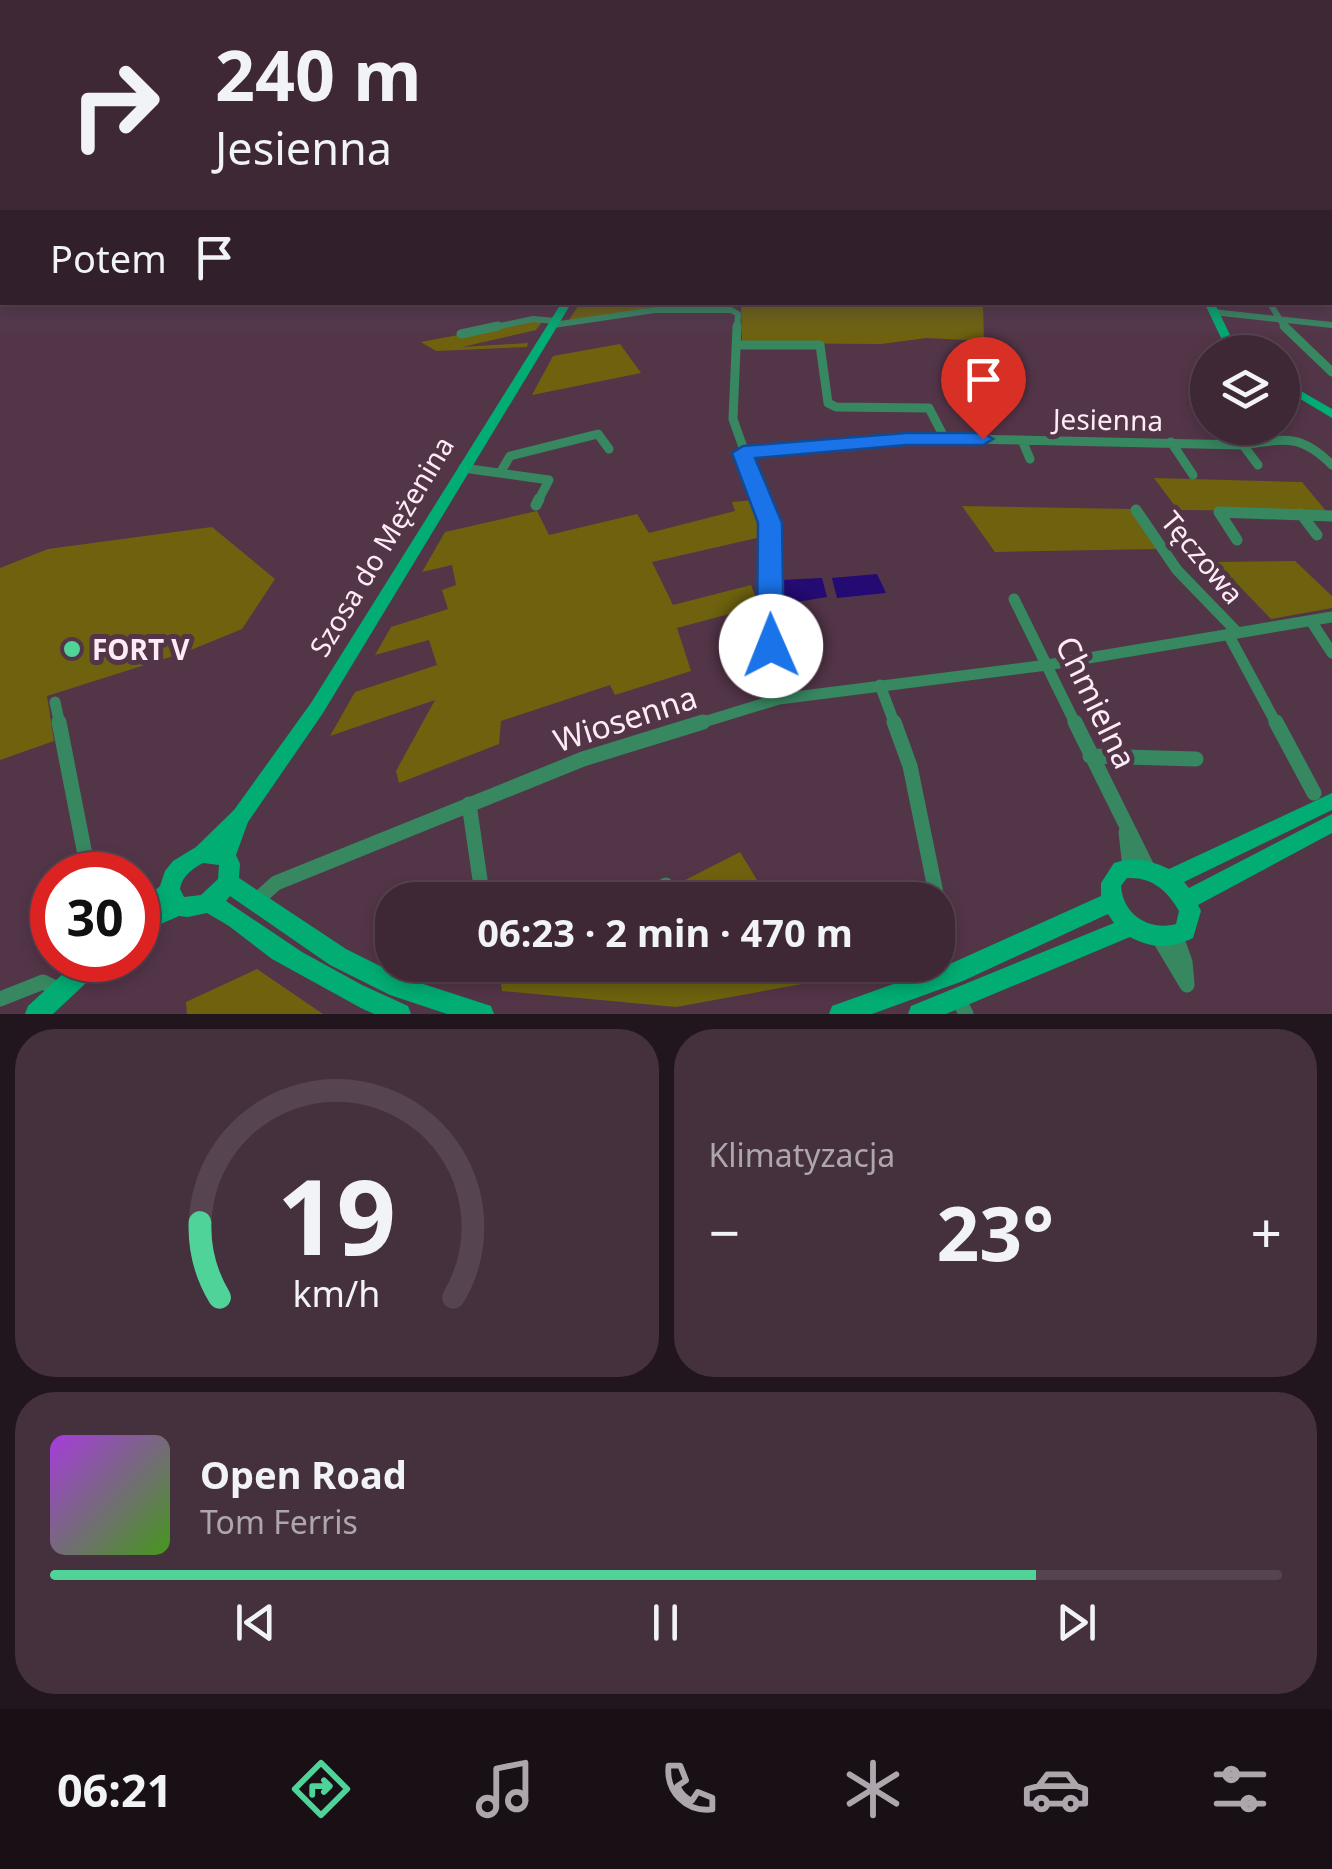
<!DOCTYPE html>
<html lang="pl">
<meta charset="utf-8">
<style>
:root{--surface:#3e2836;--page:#45303e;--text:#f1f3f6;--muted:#ada6ad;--line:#574451;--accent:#50d398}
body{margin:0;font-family:"Noto Sans",sans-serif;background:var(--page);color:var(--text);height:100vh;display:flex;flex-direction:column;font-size:38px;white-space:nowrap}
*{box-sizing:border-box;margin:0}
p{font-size:32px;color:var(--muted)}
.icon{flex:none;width:55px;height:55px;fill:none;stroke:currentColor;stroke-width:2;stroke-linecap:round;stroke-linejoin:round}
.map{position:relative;height:1014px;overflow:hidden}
.side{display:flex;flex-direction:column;gap:15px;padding:15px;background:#22161e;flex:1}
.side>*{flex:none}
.hud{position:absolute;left:0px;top:0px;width:1332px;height:305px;box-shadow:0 5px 15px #0003,0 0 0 2px var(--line);background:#3e2836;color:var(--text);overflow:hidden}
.tools{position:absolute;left:1190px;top:335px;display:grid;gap:20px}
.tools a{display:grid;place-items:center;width:110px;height:110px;border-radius:50%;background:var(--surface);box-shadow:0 5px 15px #0003,0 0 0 2px var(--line);font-size:50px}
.speed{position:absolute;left:30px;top:852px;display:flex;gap:20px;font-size:50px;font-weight:700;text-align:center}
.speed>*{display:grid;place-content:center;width:130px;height:130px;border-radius:50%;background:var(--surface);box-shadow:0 5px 15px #0003,0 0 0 2px var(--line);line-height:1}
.speed .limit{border:15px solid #d22;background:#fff;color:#111}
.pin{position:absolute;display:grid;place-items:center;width:85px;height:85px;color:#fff;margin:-102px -42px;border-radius:50% 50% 50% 0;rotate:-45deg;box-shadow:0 0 10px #0007}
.pin .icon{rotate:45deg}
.me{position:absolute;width:110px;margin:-55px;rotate:359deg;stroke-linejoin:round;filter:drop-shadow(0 0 8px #0008)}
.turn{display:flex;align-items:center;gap:35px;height:210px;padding:0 50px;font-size:45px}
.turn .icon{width:130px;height:130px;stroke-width:2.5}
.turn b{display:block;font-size:70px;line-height:85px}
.then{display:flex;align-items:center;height:95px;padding:0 50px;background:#0003;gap:20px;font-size:38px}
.big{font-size:75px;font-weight:700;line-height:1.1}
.side .widget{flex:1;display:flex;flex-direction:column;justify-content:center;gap:15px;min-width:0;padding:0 35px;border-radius:40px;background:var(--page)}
.side .dial{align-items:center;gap:0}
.dial svg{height:260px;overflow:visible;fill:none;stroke:var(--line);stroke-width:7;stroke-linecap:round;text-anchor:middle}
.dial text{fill:var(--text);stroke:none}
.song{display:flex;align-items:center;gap:30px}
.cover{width:120px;height:120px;border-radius:15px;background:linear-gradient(135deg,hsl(280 70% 55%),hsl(100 70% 35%))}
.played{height:10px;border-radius:5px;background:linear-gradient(90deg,var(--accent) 80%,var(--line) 80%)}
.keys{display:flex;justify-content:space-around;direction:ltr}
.heat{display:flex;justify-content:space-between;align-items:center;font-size:55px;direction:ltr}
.side .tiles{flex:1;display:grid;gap:15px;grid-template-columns:1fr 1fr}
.widget:last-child{grid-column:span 2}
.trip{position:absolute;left:375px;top:882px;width:580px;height:100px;border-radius:40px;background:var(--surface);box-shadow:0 5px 15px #0003,0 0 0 2px var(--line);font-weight:700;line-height:100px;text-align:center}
.tab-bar{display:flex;height:160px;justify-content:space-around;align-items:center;background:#191016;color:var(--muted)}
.tab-bar .icon{width:70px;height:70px}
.tab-bar .on{color:var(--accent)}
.tab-bar b{font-size:45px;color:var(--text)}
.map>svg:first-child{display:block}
.green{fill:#6e620e}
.water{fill:#240a73}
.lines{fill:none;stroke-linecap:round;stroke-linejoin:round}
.street-far3{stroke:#378761;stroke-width:6}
.street-far2{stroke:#378761;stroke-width:9}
.street-far1{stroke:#378761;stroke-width:11}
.street{stroke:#378761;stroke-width:15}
.secondary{fill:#01ad73;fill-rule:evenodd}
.route{fill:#1a73e8;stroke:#114b97;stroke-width:2.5}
.poi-dot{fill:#50d398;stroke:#533548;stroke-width:4}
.labels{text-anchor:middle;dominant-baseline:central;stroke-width:10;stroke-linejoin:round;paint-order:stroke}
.street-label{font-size:28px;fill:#feebf7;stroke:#533548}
.poi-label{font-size:28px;font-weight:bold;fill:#feebf7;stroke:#533548;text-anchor:start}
.near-street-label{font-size:32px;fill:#feebf7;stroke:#533548}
</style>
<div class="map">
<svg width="1332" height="1014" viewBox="0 0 1332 1014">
<rect width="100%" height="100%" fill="#533548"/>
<!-- green -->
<path class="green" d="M580,303H711L709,308L654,307L567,323Z
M714,303H983L984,341L927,338L881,344L742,343L741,306Z
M533,321L542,322L536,330L462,347L528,343L527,347L436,351L421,342Z
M620,344L641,373L532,395L553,356Z
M1154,478L1302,482L1326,511L1178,510Z
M754,500L761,537L652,562L673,605L751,585L759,606L677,628L691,671L615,695L610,685L501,721L499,744L399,783L396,771L435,700L330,736L355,692L437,665L429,640L375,655L391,627L448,609L442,590L456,585L452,565L422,572L445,532L537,511L549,535L637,514L649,533L735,511L732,502Z
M962,506L1131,509L1157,549L995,552Z
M212,527L275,579L242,629L186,652L47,696L54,741L0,760V568L48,549Z
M1295,561L1332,596V608L1271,619L1216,562Z
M740,852L769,900H646Z
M518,965H809L819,981L676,1007L502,991L500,975Z
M257,969L323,1014H187L186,1002Z"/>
<!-- water -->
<path class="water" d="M877,574L886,593L837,598L832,578Z
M822,578L827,597L779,605L781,580Z"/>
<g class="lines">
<!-- street-far3 -->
<path class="street-far3" d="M1269,302L1286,329
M1213,312L1332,325
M553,325L655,310H731L738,314L737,329
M486,329L533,319L555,321"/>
<!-- street-far2 -->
<path class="street-far2" d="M737,326L733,419L762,501
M1284,326L1332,372
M461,334L498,326
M738,345H820L828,403L836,407L929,408L945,439
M1022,440L1030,459
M1171,442L1193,475
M1243,445L1258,465
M743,453L925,438L1243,445C1285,439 1300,433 1332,465
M463,468L549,480L538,501
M500,473L510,456L598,434L609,449"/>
<!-- street-far1 -->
<path class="street-far1" d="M761,499C784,562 761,634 779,699
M536,505L539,499
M1136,510L1177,570L1237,632
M1219,512L1332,516
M1219,512L1237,540
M1301,514L1317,535
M1014,599L1076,725
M1311,621L1332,653
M1228,634L1277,725
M880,685L895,725
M55,702L60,725
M694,725L779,699L1047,665L1332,617"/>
<!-- street -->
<path class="street" d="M59,722L89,875
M894,722L910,766L937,898L934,900
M1075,722L1148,869
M1276,722L1314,793
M1090,756L1196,759
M469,804L483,900
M1126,832L1130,868
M636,900L666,885
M256,901L276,883L583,759L703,722
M1176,937L1185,962L1187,984
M1159,938L1187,985
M0,999L43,982L59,990
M959,1000L966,1014"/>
<!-- secondary -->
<path class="secondary" d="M0,217L2,218V222L0,223Z
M562,302H572L323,713L248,822L236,855L240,864L239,878L346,949L402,977L491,1006L494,1014H447L390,995L330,965L230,896L226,901L302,952L362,985L408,1006L411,1014H374L361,1008L272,959L229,926L207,913L188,917L179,916L138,934V906L160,886L165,871L173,861L196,847L234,810L311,703ZM203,863L219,865L218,879L201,895L184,897L180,889C182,876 192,869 203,863Z
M1204,302H1214L1232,339L1243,352H1232L1222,340Z
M1282,380L1332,409V418L1282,388Z
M1332,793V810L1184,882L1189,888L1332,814V833L1198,905L1201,911L1193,938C1169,949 1153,949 1130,937L946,1014H908L911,1006L1114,923L1108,914L963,981L872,1014H829L832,1006L952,963L1101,896V883L1114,863C1134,856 1150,860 1169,869ZM1127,878C1152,877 1167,890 1179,911L1176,924C1149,931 1123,915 1121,886Z
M78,960H105L102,968L53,1014H25L28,1006Z"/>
</g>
<!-- sky -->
<linearGradient id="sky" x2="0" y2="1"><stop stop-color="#2e1d28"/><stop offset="0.58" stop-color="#60516a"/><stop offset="1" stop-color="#60516a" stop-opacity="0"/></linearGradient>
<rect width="1332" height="337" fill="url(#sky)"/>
<!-- route -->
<path class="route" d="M906,433H983L993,439L983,445H906L755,458L782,523L784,646L780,653H761L757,646L758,523L732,453L743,446Z"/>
<!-- markers -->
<circle class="poi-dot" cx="72" cy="649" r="10"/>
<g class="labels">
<!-- street labels -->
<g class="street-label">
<text transform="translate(1108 419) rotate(1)">Jesienna</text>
<text transform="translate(381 546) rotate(-59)">Szosa do Mężenina</text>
<text transform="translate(1203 557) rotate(50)">Tęczowa</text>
</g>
<!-- poi labels -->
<g class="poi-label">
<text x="92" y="649">FORT V</text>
</g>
<!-- near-street labels -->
<g class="near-street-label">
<text transform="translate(1097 702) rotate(64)">Chmielna</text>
<text transform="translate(625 718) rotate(-18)">Wiosenna</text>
</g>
</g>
</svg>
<div class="tools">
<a><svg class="icon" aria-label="layers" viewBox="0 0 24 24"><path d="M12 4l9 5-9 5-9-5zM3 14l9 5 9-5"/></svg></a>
</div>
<div class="speed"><div class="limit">30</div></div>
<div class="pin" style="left:983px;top:439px;background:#d93025"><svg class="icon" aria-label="arrive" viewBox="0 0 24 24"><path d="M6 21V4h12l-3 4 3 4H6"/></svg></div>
<svg class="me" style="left:771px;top:646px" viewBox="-20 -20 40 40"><circle r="19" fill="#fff"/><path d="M0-13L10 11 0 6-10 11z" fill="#1a73e8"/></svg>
<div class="trip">06:23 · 2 min · 470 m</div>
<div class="hud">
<div class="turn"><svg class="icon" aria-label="right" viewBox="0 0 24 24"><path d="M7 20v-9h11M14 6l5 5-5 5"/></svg><div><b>240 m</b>Jesienna</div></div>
<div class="then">Potem<svg class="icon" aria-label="arrive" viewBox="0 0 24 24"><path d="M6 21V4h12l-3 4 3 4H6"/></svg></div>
</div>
</div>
<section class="side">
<div class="tiles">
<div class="widget dial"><svg viewBox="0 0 100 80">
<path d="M14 69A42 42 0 1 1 86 69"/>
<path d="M14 69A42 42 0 0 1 8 46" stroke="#50d398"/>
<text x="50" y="56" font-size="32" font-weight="700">19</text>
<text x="50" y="72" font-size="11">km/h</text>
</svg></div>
<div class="widget"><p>Klimatyzacja</p>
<div class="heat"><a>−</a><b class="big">23°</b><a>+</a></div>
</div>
<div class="widget">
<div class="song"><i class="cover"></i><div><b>Open Road</b><p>Tom Ferris</p></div></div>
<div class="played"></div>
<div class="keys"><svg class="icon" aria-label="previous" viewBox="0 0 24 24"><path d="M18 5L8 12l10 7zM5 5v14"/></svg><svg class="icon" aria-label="pause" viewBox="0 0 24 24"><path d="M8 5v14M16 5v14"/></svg><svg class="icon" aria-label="next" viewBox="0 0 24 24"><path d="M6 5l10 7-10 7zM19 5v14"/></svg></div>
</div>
</div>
</section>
<nav class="tab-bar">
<b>06:21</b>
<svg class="icon on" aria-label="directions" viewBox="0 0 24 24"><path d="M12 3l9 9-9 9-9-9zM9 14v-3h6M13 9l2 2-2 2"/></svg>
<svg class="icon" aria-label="music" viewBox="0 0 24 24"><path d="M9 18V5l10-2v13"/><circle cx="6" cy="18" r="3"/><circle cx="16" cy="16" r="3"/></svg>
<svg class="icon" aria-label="phone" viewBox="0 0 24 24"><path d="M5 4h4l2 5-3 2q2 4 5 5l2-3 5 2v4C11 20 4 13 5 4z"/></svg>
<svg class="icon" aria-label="climate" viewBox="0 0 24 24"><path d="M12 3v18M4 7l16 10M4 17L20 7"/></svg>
<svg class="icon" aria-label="car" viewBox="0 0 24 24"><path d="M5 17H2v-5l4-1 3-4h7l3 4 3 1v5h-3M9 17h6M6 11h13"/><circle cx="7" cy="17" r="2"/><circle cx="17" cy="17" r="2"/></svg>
<svg class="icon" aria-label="filters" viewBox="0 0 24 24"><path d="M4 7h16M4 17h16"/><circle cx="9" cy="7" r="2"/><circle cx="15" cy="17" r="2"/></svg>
</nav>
